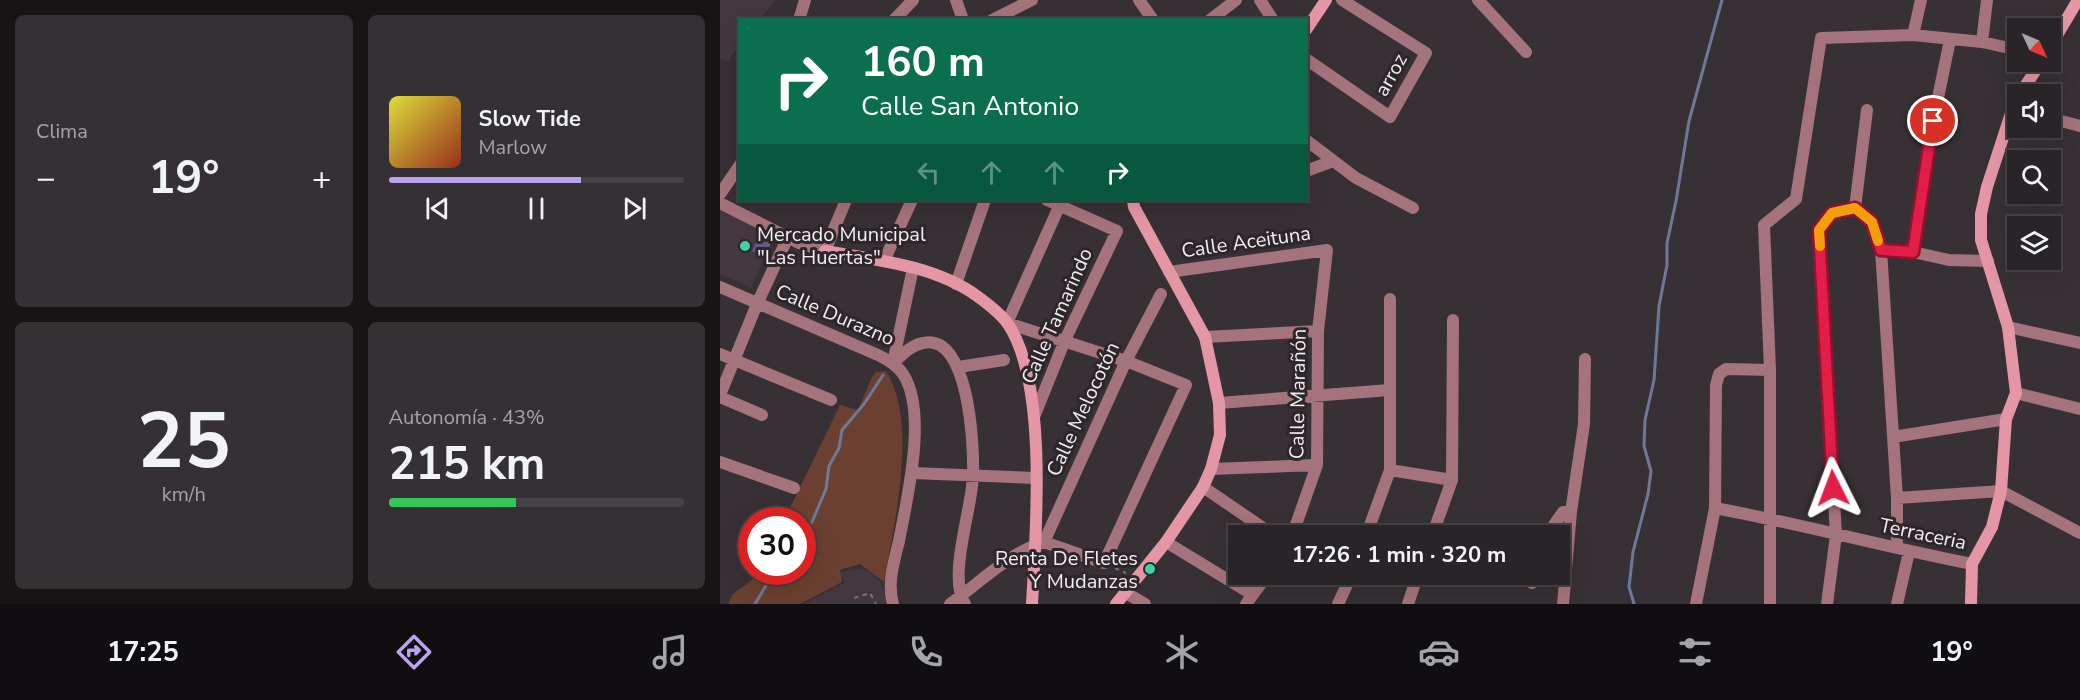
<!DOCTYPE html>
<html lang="es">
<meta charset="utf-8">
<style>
:root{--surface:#292428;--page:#353034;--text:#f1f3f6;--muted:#a5a4a8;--line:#454145;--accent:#bca0f2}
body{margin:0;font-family:"Nunito Sans",sans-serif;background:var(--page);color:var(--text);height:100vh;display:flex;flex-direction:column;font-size:22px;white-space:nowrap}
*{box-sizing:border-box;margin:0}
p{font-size:20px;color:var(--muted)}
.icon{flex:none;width:33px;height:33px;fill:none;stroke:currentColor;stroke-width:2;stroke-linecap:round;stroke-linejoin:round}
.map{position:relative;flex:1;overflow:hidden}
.drawer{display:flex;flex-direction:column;gap:15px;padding:15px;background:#171416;width:720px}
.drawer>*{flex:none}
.top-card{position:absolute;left:18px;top:18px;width:570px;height:183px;border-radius:0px;box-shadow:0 6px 24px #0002,0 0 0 2px var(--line);background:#0b6e4f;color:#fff;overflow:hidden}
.needle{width:39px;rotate:134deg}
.buttons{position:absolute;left:1287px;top:18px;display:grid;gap:12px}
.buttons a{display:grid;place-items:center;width:54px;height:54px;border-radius:0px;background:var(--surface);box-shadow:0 6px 24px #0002,0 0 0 2px var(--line);font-size:30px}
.speed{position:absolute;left:18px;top:507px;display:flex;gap:12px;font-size:30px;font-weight:700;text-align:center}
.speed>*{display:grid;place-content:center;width:78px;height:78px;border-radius:50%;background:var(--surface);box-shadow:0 6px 24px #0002,0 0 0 2px var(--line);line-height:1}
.speed .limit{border:9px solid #d22;background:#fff;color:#111}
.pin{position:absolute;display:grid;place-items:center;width:51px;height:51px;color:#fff;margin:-26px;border:3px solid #fff;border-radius:50%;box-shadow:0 2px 6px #0007}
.me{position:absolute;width:66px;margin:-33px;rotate:357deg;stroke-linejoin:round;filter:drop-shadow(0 0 4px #0008)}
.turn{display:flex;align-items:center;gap:21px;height:126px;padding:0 24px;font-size:27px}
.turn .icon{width:78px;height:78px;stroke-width:2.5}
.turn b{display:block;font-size:42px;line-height:51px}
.lanes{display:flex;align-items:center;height:57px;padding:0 24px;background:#0003;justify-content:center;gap:30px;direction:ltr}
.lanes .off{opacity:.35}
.big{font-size:45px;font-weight:700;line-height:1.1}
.drawer .tile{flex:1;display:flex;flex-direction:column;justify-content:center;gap:9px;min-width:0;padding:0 21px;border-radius:9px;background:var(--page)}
.drawer .dial{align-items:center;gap:0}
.dial b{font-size:78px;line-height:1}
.song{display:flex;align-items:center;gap:18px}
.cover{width:72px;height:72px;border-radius:9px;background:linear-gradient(135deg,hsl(60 70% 55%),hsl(10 70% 35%))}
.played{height:6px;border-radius:3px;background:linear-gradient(90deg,var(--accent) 65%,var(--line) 65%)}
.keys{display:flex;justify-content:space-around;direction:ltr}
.heat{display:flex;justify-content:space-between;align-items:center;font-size:33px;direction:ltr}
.charge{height:9px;border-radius:4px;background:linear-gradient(90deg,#34c759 43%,var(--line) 0)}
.drawer .tiles{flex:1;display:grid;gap:15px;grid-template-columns:repeat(2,1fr)}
.trip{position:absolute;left:508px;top:525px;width:342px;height:60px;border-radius:0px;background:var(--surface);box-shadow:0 6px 24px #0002,0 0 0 2px var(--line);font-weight:700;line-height:60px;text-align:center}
.menu{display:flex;height:96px;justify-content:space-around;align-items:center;background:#100e10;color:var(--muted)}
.menu .icon{width:42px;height:42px}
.menu .on{color:var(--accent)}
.menu b{font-size:27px;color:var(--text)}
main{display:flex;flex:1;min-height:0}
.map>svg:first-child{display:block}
.built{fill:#433740}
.green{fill:#6b4030}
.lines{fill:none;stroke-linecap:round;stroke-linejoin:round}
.stream{stroke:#6e789a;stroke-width:3}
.building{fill:#685487}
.path{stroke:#797378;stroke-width:2;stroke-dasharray:4.5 4.5;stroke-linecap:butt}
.street{stroke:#a5737b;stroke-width:12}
.secondary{stroke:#e596a4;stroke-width:12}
.route-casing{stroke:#92132f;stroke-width:15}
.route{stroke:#e11d48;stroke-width:10}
.slow{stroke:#f59e0b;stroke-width:10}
.poi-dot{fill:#39d4a5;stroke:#2d262b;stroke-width:2}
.labels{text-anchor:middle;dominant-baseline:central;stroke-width:6;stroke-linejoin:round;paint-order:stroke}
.street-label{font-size:20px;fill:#f2eef1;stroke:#2d262b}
.poi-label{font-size:20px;fill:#f2eef1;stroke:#2d262b;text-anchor:start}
</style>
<main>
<section class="drawer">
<div class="tiles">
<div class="tile"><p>Clima</p>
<div class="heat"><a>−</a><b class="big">19°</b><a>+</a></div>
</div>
<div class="tile">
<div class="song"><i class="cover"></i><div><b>Slow Tide</b><p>Marlow</p></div></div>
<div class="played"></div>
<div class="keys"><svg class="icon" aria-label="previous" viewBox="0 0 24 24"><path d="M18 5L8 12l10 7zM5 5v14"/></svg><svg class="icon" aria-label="pause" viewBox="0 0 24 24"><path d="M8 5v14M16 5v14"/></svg><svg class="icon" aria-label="next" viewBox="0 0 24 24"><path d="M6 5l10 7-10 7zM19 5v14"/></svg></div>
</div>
<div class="tile dial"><b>25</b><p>km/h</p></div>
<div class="tile"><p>Autonomía · 43%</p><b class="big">215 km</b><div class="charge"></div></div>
</div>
</section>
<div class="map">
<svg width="1360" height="604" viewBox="0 0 1360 604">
<rect width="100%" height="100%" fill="#373035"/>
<!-- built -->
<path class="built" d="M0,0H55L40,19L20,20L19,45L7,62L0,59Z
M0,210L55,234L31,288L0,274Z
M143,568L160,581L170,604H83L124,583L121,572Z"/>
<!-- green -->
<path class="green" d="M166,371C199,423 174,524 164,582L140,564L120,570L122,582L80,604H8L13,594L37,576L39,572H82V520H64L120,405L138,410L152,377L156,372Z"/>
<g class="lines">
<!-- stream -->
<path class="stream" d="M82,533L92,522L106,489L109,466L119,448L122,430L144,404L163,375
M35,604L54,572
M914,604L909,587L913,552L928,494L931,471L924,446L925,420L934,380L939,306L947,265V243L956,201L969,121L1002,0"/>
</g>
<!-- building -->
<path class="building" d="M40,233L53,239L45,257L32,251Z"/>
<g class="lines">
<!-- path -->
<path class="path" d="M395,568L406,573
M134,598L150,593L156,604"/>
<!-- street -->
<path class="street" d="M236,0L243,20
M419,0L433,20
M540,0L553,20
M758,0L806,52
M79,20L85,0
M174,20L193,0
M272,20L312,0
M490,20L516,0
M1193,35L1201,0
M1262,42L1267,0
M586,59L670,117L706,53L622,0
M1330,118L1360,126
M586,140L636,178L693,208
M586,171L613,161
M0,194L20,165
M0,203L79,243L105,251L126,200
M1135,208L1147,110
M1161,250L1193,252L1229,260L1268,261
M1193,252L1209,141L1230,40
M164,261L192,200
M449,272L607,250L598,331L597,465L572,536
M236,284L265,200
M0,287L158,355C168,360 177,365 183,374C208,412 187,499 179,541C174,562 167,583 173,604
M1288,327L1360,343
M485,337L598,331
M0,354L111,400
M173,363C182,355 191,345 203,343C249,332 254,446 253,474C253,507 227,576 245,604
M173,363L193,268
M238,367L284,360
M1296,393L1360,409
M0,395L37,304L68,237
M0,397L42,415
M499,403L670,390
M314,417L345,340L397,231L327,200
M1173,437L1286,419
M0,462L74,488
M491,469L597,465
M670,470L732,480
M192,473L316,478
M483,487L555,536
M1177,498L1281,491L1360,533
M995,508C1081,524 1166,547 1252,564
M646,536L670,470V299
M712,536L732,480L733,320
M830,536L834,525L843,512H851
M324,542L406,361L441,294
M446,542L533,595
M812,583L815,574
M406,593L425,604
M230,604C259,583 289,553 324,542L384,563L466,385L406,361L287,323L342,200
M526,604L548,574
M618,604L632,574
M688,604L698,574
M843,604L851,512L864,424L865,359
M976,604L995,508L996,385L999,374L1006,369L1050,370
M1050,604V370L1044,225L1076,199L1101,38L1193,35L1262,42L1298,50
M1107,604L1116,535L1099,230L1112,213L1135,208L1152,221L1161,250L1177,498V548
M1177,604L1189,552"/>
<!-- secondary -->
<path class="secondary" d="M586,30L606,0
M1330,47L1358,0
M1300,94L1321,62
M105,251C156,260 214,265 257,296C268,304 281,314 288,324C328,384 316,532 312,604
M396,604L446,542L483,487L491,469L500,435L499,403L485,337L414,207L413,200
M1251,604L1252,564L1272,527L1281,491L1286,419L1296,393L1288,327L1261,240V214L1267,187L1293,107L1298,99"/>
</g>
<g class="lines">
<!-- route casing -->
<g class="route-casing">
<path id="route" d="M1113,488L1099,230L1112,213L1135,208L1152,222L1161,250L1193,252L1213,121"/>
</g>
<!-- route -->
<use href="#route" class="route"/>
<!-- slow -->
<path class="slow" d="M1100,246L1099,230L1112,213L1135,208L1152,222L1158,241"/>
</g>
<!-- markers -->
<g class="poi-dot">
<circle cx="25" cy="246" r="6"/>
<circle cx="430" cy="569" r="6"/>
</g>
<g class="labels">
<!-- street labels -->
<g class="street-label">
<text transform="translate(671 75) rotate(-61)">arroz</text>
<text transform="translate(526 242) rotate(-8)">Calle Aceituna</text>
<text transform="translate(115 315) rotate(23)">Calle Durazno</text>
<text transform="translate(337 316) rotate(-66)">Calle Tamarindo</text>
<text transform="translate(578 394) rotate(-89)">Calle Marañón</text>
<text transform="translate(363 409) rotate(-65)">Calle Melocotón</text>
<text transform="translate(1203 534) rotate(12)">Terraceria</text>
</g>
<!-- poi labels -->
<g class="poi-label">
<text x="37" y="234">Mercado Municipal<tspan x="37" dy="23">"Las Huertas"</tspan></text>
<text x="418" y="558" text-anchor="end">Renta De Fletes<tspan x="418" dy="23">Y Mudanzas</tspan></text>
</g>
</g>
</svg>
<div class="buttons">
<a><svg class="needle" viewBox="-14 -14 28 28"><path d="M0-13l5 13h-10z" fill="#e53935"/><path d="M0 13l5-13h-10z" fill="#a5a4a8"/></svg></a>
<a><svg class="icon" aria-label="sound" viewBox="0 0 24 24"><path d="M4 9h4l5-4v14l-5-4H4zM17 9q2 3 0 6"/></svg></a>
<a><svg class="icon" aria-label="search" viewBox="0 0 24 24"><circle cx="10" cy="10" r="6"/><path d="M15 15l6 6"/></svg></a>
<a><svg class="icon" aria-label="layers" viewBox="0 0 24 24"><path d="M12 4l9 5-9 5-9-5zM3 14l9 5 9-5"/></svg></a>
</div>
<div class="speed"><div class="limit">30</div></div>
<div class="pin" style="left:1213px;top:121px;background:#d93025"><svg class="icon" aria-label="arrive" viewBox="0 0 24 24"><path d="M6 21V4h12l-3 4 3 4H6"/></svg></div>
<svg class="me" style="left:1113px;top:488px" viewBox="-20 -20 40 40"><path d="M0-17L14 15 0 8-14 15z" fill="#e11d48" stroke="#fff" stroke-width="4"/></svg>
<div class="trip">17:26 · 1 min · 320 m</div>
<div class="top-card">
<div class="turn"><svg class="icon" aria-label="right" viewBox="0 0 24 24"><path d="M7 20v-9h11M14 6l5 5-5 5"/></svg><div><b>160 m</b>Calle San Antonio</div></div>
<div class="lanes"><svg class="icon off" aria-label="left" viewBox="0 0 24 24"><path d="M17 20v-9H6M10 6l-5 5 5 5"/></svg><svg class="icon off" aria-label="ahead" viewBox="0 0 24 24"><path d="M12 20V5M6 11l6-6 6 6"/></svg><svg class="icon off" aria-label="ahead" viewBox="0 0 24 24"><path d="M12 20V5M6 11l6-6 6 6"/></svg><svg class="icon" aria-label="right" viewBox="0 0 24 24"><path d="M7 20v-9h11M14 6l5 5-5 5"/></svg></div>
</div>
</div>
</main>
<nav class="menu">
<b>17:25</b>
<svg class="icon on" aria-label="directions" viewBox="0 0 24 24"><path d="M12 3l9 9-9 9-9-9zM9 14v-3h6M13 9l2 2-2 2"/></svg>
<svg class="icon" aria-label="music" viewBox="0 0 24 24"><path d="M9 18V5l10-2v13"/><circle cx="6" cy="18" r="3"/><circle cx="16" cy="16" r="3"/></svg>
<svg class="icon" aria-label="phone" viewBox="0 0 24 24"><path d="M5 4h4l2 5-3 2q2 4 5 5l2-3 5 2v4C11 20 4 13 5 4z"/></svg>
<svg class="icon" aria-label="climate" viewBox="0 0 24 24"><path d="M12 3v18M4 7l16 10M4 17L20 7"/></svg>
<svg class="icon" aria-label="car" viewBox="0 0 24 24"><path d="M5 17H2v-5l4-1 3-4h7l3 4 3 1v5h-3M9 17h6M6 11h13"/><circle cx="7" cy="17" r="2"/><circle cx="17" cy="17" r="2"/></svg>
<svg class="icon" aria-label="filters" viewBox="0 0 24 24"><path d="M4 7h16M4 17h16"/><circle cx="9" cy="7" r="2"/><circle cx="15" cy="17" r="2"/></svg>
<b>19°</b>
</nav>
